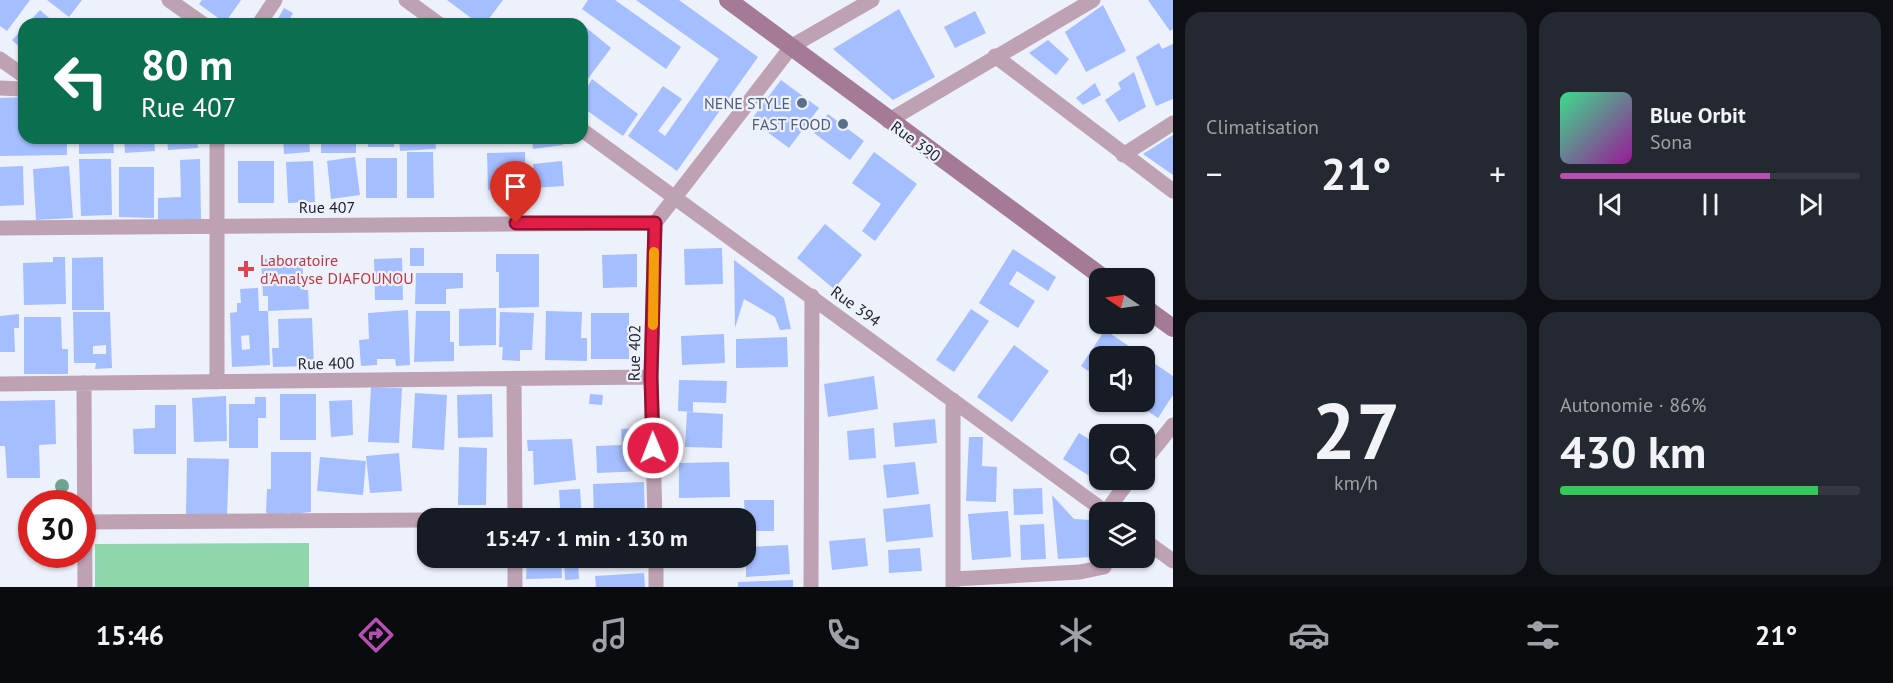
<!DOCTYPE html>
<html lang="fr">
<meta charset="utf-8">
<style>
:root{--surface:#171b24;--page:#242831;--text:#f1f3f6;--muted:#9ea1a6;--line:#363941;--accent:#b74fb2}
body{margin:0;font-family:"PT Sans",sans-serif;background:var(--page);color:var(--text);height:100vh;display:flex;flex-direction:column;font-size:22px;white-space:nowrap}
*{box-sizing:border-box;margin:0}
p{font-size:20px;color:var(--muted)}
.icon{flex:none;width:33px;height:33px;fill:none;stroke:currentColor;stroke-width:2;stroke-linecap:round;stroke-linejoin:round}
.map{position:relative;flex:1;overflow:hidden}
.details{display:flex;flex-direction:column;gap:12px;padding:12px;background:#0d0f14;width:720px}
.details>*{flex:none}
.top-card{position:absolute;left:18px;top:18px;width:570px;height:126px;border-radius:18px;box-shadow:0 2px 4px #0004;background:#0b6e4f;color:#fff;overflow:hidden}
.needle{width:39px;rotate:283deg}
.buttons{position:absolute;left:1089px;top:268px;display:grid;gap:12px}
.buttons a{display:grid;place-items:center;width:66px;height:66px;border-radius:12px;background:var(--surface);box-shadow:0 2px 4px #0004;font-size:30px}
.speed{position:absolute;left:18px;top:490px;display:flex;gap:12px;font-size:30px;font-weight:700;text-align:center}
.speed>*{display:grid;place-content:center;width:78px;height:78px;border-radius:50%;background:var(--surface);box-shadow:0 2px 4px #0004;line-height:1}
.speed .limit{border:9px solid #d22;background:#fff;color:#111}
.pin{position:absolute;display:grid;place-items:center;width:51px;height:51px;color:#fff;margin:-62px -26px;border-radius:50% 50% 50% 0;rotate:-45deg;box-shadow:0 0 6px #0007}
.pin .icon{rotate:45deg}
.me{position:absolute;width:66px;margin:-33px;rotate:359deg;stroke-linejoin:round;filter:drop-shadow(0 0 4px #0008)}
.turn{display:flex;align-items:center;gap:21px;height:126px;padding:0 24px;font-size:27px}
.turn .icon{width:78px;height:78px;stroke-width:2.5}
.turn b{display:block;font-size:42px;line-height:51px}
.big{font-size:45px;font-weight:600;line-height:1.1}
.details .widget{flex:1;display:flex;flex-direction:column;justify-content:center;gap:9px;min-width:0;padding:0 21px;border-radius:18px;background:var(--page)}
.details .dial{align-items:center;gap:0}
.dial b{font-size:78px;line-height:1}
.song{display:flex;align-items:center;gap:18px}
.cover{width:72px;height:72px;border-radius:9px;background:linear-gradient(135deg,hsl(150 70% 55%),hsl(300 70% 35%))}
.played{height:6px;border-radius:3px;background:linear-gradient(90deg,var(--accent) 70%,var(--line) 70%)}
.keys{display:flex;justify-content:space-around;direction:ltr}
.heat{display:flex;justify-content:space-between;align-items:center;font-size:33px;direction:ltr}
.charge{height:9px;border-radius:4px;background:linear-gradient(90deg,#34c759 86%,var(--line) 0)}
.details .tiles{flex:1;display:grid;gap:12px;grid-template-columns:repeat(2,1fr)}
.trip{position:absolute;left:417px;top:508px;width:339px;height:60px;border-radius:18px;background:var(--surface);box-shadow:0 2px 4px #0004;font-weight:600;line-height:60px;text-align:center}
.dock{display:flex;height:96px;justify-content:space-around;align-items:center;background:#090b0e;color:var(--muted)}
.dock .icon{width:42px;height:42px}
.dock .on{color:var(--accent)}
.dock b{font-size:27px;color:var(--text)}
main{display:flex;flex:1;min-height:0}
.map>svg:first-child{display:block}
.green{fill:#90d6ac}
.building{fill:#a5beff;fill-rule:evenodd}
.lines{fill:none;stroke-linecap:round;stroke-linejoin:round}
.street{stroke:#bfa1b4;stroke-width:15}
.secondary{stroke:#a57a97;stroke-width:18}
.tree{fill:#6fa291}
.route-casing{stroke:#92132f;stroke-width:15}
.route{stroke:#e11d48;stroke-width:10}
.slow{stroke:#f59e0b;stroke-width:10}
.service-dot{fill:#5c6f8a;stroke:#edf1fb;stroke-width:2}
.health-dot{fill:#e0444e;stroke:#edf1fb;stroke-width:2}
.labels{text-anchor:middle;dominant-baseline:central;stroke-width:4.5;stroke-linejoin:round;paint-order:stroke}
.service-label{font-size:16px;fill:#4e5e75;stroke:#edf1fb;text-anchor:end}
.street-label{font-size:16px;fill:#1f2024;stroke:#edf1fb}
.health-label{font-size:16px;fill:#be3a42;stroke:#edf1fb;text-anchor:start}
</style>
<main>
<div class="map">
<svg width="1173" height="587" viewBox="0 0 1173 587">
<rect width="100%" height="100%" fill="#edf1fb"/>
<!-- green -->
<path class="green" d="M309,543V587H95V544Z"/>
<!-- building -->
<path class="building" d="M0,0H30L7,31L0,26Z
M47,0H82L69,17Z
M202,0H241L225,23L199,4Z
M447,0H503L485,24H479Z
M588,0H615L681,47L666,69L582,9Z
M636,0H679L758,57L677,171L628,136L663,86L682,99L658,131L665,136L719,59Z
M1148,0H1173V29L1170,31Z
M1103,5L1126,51L1086,72L1065,32Z
M284,8L293,13L287,24H280L276,22Z
M899,9L935,77L893,100L833,49Z
M40,10L56,24H27Z
M975,11L986,33L955,48L944,27Z
M582,24L611,48L587,80L582,76Z
M24,28V51L12,40Z
M1048,40L1069,59L1056,75L1029,53Z
M1159,43L1162,49L1173,44V99L1156,106L1136,57Z
M1134,72L1146,107L1119,122L1105,100L1121,89L1118,83Z
M592,79L638,114L623,136L582,107V96Z
M781,80L819,108L789,148L751,120Z
M1095,83L1101,95L1083,105L1076,98Z
M24,97V138H67V155L0,156V98Z
M828,114L864,141L850,160L814,133Z
M1173,135V175L1143,154Z
M79,138H113L114,153L79,154Z
M124,138H154L155,151L125,153Z
M167,138H197L198,148L168,150Z
M283,138H309L310,152L284,154Z
M321,138H356V153H321Z
M368,138H394V147H368Z
M399,138H435L436,149L400,151Z
M448,138H482V144H448Z
M496,138H524L523,142L496,141Z
M532,138H563V145L533,149Z
M407,152H433L434,198H407Z
M525,152L526,189L488,190L487,153Z
M874,152L917,184L875,241L862,231L881,204L852,183Z
M355,157L360,195L331,199L327,161Z
M366,158H397V198H366Z
M79,159H111L112,215L81,216Z
M200,159L201,221L158,222V198L181,197L180,160Z
M238,161H274V203H238Z
M313,161L315,202L288,203L286,162Z
M562,161L564,186L535,188L533,164Z
M23,166L24,205L0,206V167Z
M69,166L73,218L36,220L33,169Z
M119,167H154V218L119,217Z
M825,224L862,255L834,289L797,258Z
M410,248H424V266H410Z
M722,248L723,284L685,285L684,249Z
M1013,249L1056,277L1048,291L1017,271L1009,284L1035,301L1018,328L979,303Z
M496,254H539V307L499,308V272H496Z
M637,254V287L603,288L602,255Z
M53,257H65L66,304L24,305L23,263L53,262Z
M103,257L104,310H72V258Z
M302,257L304,290H308L309,309L268,311V296H263L261,259Z
M402,258L403,300H375L374,259Z
M734,260L784,298L791,329L780,330L775,317L744,299L735,328Z
M416,273H463V288L446,289V304H415Z
M258,288L259,311H268L270,365L232,367L230,313L237,312V303H241L240,289ZM249,335L250,349L242,350L241,336Z
M496,308V345L459,346V309Z
M971,309L989,321L954,372L936,360Z
M408,310L410,365L396,366L395,359H377V365L361,366L359,340L369,339L368,313Z
M416,311H450V342H454V361L414,362Z
M546,311L582,312L581,338H587V361L545,360Z
M73,312H110L112,368L95,369L96,363H74ZM106,345V354H93V346Z
M500,312L534,313L532,350H520V361L502,360L503,347H499Z
M591,313H629V359H591Z
M19,314V328H14L15,352H0V316Z
M24,317H61L62,349H68V374H24Z
M312,318L314,366L273,367L272,348H279L278,319Z
M1105,330L1173,376V395L1158,418L1134,402H1144V357H1100V379L1081,366Z
M724,334L725,363L682,365L681,336Z
M787,337L788,367L736,368V339Z
M1014,345L1049,371L1012,422L977,397Z
M874,376L878,409L828,417L824,384Z
M679,380L727,381L726,403L693,402V412L678,411Z
M371,387L402,388L399,443L368,442Z
M415,393L447,395L444,450L412,448Z
M280,394H316V440H280Z
M492,394L493,437L458,438L457,395Z
M590,394L603,395L602,405L589,404Z
M226,396L227,441L194,442L192,398Z
M255,397H266V418H258V448H229V404H255Z
M55,400L56,444L39,445L40,478H7L5,446H0V401Z
M352,400L353,435L331,437L329,401Z
M155,405H176V454H134L133,429L155,428Z
M687,412L723,414L722,448L685,447Z
M935,419L937,443L895,447L893,423Z
M1134,425L1148,435L1144,440V435H1126Z
M643,428L645,471L597,473L596,446L622,445L621,429Z
M874,428L876,458L849,460L847,431Z
M1079,433L1100,446V480H1117L1111,490L1063,459Z
M969,437H983L982,466L997,467L996,502L966,501Z
M572,439L576,480L534,485L533,451H528L527,440Z
M459,447L487,448L486,505H458Z
M271,452H311V512L302,513L293,518L289,513L269,517L266,512L267,489H271Z
M399,453L402,491L370,493L366,456Z
M320,457L366,461L363,495L317,491Z
M187,458L229,459L227,516L186,515Z
M729,462L730,497L679,498V463Z
M915,462L919,494L887,498L883,465Z
M644,482L645,519H594L593,484Z
M1042,488L1043,514L1014,515L1013,489Z
M580,489L582,519H528V510L560,508L559,490Z
M1052,495L1074,519L1091,520L1093,557L1058,559Z
M744,500H774V531H746Z
M930,504L933,537L886,542L883,509Z
M1008,511L1011,557L972,560L968,514Z
M1044,524L1046,559L1021,560L1020,525Z
M865,538L868,566L832,570L829,541Z
M788,545L790,574L746,577V547Z
M920,548L922,571L889,573L888,550Z
M527,558H561L562,578L526,579Z
M564,558H578L579,579L565,580Z
M596,558H647V563L596,566Z
M644,573L645,587H596L595,576Z
M793,580V587H738V582Z"/>
<g class="lines">
<!-- street -->
<path class="street" d="M169,0L203,24
M406,0L439,24
M259,24L275,0
M995,56L1173,191
M0,59L24,76
M0,88L24,89
M888,121L1093,0
M582,130L1107,513
M217,138V382
M1123,155L1173,123
M655,223L792,46L872,0
M0,228L655,223
M514,379L515,519
M84,383L85,587
M0,384L651,377
M953,400V587
M1144,461L1173,425
M1106,512L1129,480
M655,519L651,377L655,223
M85,522L428,520
M1144,540L1173,561
M515,558V587
M656,558V587
M953,579L1080,572L1104,567L1108,558
M811,587L812,296"/>
<!-- secondary -->
<path class="secondary" d="M728,0L1105,279
M1144,307L1173,328"/>
</g>
<!-- trees -->
<circle class="tree" cx="62" cy="486" r="7"/>
<g class="lines">
<!-- route casing -->
<g class="route-casing">
<path id="route" d="M516,223H655L651,377L653,448"/>
</g>
<!-- route -->
<use href="#route" class="route"/>
<!-- slow -->
<path class="slow" d="M653,325L654,252"/>
</g>
<!-- markers -->
<g class="service-dot">
<circle cx="802" cy="103" r="6"/>
<circle cx="843" cy="124" r="6"/>
</g>
<path class="health-dot" d="M243 260h6v6h6v6h-6v6h-6v-6h-6v-6h6z"/>
<g class="labels">
<!-- service labels -->
<g class="service-label">
<text x="790" y="103">NENE STYLE</text>
<text x="831" y="124">FAST FOOD</text>
</g>
<!-- street labels -->
<g class="street-label">
<text transform="translate(916 141) rotate(36)">Rue 390</text>
<text x="327" y="207">Rue 407</text>
<text transform="translate(856 306) rotate(36)">Rue 394</text>
<text transform="translate(634 353) rotate(-89)">Rue 402</text>
<text transform="translate(326 363) rotate(-1)">Rue 400</text>
</g>
<!-- health labels -->
<g class="health-label">
<text x="260" y="260">Laboratoire<tspan x="260" dy="18">d'Analyse DIAFOUNOU</tspan></text>
</g>
</g>
</svg>
<div class="buttons">
<a><svg class="needle" viewBox="-14 -14 28 28"><path d="M0-13l5 13h-10z" fill="#e53935"/><path d="M0 13l5-13h-10z" fill="#9ea1a6"/></svg></a>
<a><svg class="icon" aria-label="sound" viewBox="0 0 24 24"><path d="M4 9h4l5-4v14l-5-4H4zM17 9q2 3 0 6"/></svg></a>
<a><svg class="icon" aria-label="search" viewBox="0 0 24 24"><circle cx="10" cy="10" r="6"/><path d="M15 15l6 6"/></svg></a>
<a><svg class="icon" aria-label="layers" viewBox="0 0 24 24"><path d="M12 4l9 5-9 5-9-5zM3 14l9 5 9-5"/></svg></a>
</div>
<div class="speed"><div class="limit">30</div></div>
<div class="pin" style="left:516px;top:223px;background:#d93025"><svg class="icon" aria-label="arrive" viewBox="0 0 24 24"><path d="M6 21V4h12l-3 4 3 4H6"/></svg></div>
<svg class="me" style="left:653px;top:448px" viewBox="-20 -20 40 40"><circle r="17" fill="#e11d48" stroke="#fff" stroke-width="3"/><path d="M0-11L8 9 0 5-8 9z" fill="#fff"/></svg>
<div class="trip">15:47 · 1 min · 130 m</div>
<div class="top-card">
<div class="turn"><svg class="icon" aria-label="left" viewBox="0 0 24 24"><path d="M17 20v-9H6M10 6l-5 5 5 5"/></svg><div><b>80 m</b>Rue 407</div></div>
</div>
</div>
<section class="details">
<div class="tiles">
<div class="widget"><p>Climatisation</p>
<div class="heat"><a>−</a><b class="big">21°</b><a>+</a></div>
</div>
<div class="widget">
<div class="song"><i class="cover"></i><div><b>Blue Orbit</b><p>Sona</p></div></div>
<div class="played"></div>
<div class="keys"><svg class="icon" aria-label="previous" viewBox="0 0 24 24"><path d="M18 5L8 12l10 7zM5 5v14"/></svg><svg class="icon" aria-label="pause" viewBox="0 0 24 24"><path d="M8 5v14M16 5v14"/></svg><svg class="icon" aria-label="next" viewBox="0 0 24 24"><path d="M6 5l10 7-10 7zM19 5v14"/></svg></div>
</div>
<div class="widget dial"><b>27</b><p>km/h</p></div>
<div class="widget"><p>Autonomie · 86%</p><b class="big">430 km</b><div class="charge"></div></div>
</div>
</section>
</main>
<nav class="dock">
<b>15:46</b>
<svg class="icon on" aria-label="directions" viewBox="0 0 24 24"><path d="M12 3l9 9-9 9-9-9zM9 14v-3h6M13 9l2 2-2 2"/></svg>
<svg class="icon" aria-label="music" viewBox="0 0 24 24"><path d="M9 18V5l10-2v13"/><circle cx="6" cy="18" r="3"/><circle cx="16" cy="16" r="3"/></svg>
<svg class="icon" aria-label="phone" viewBox="0 0 24 24"><path d="M5 4h4l2 5-3 2q2 4 5 5l2-3 5 2v4C11 20 4 13 5 4z"/></svg>
<svg class="icon" aria-label="climate" viewBox="0 0 24 24"><path d="M12 3v18M4 7l16 10M4 17L20 7"/></svg>
<svg class="icon" aria-label="car" viewBox="0 0 24 24"><path d="M5 17H2v-5l4-1 3-4h7l3 4 3 1v5h-3M9 17h6M6 11h13"/><circle cx="7" cy="17" r="2"/><circle cx="17" cy="17" r="2"/></svg>
<svg class="icon" aria-label="filters" viewBox="0 0 24 24"><path d="M4 7h16M4 17h16"/><circle cx="9" cy="7" r="2"/><circle cx="15" cy="17" r="2"/></svg>
<b>21°</b>
</nav>
